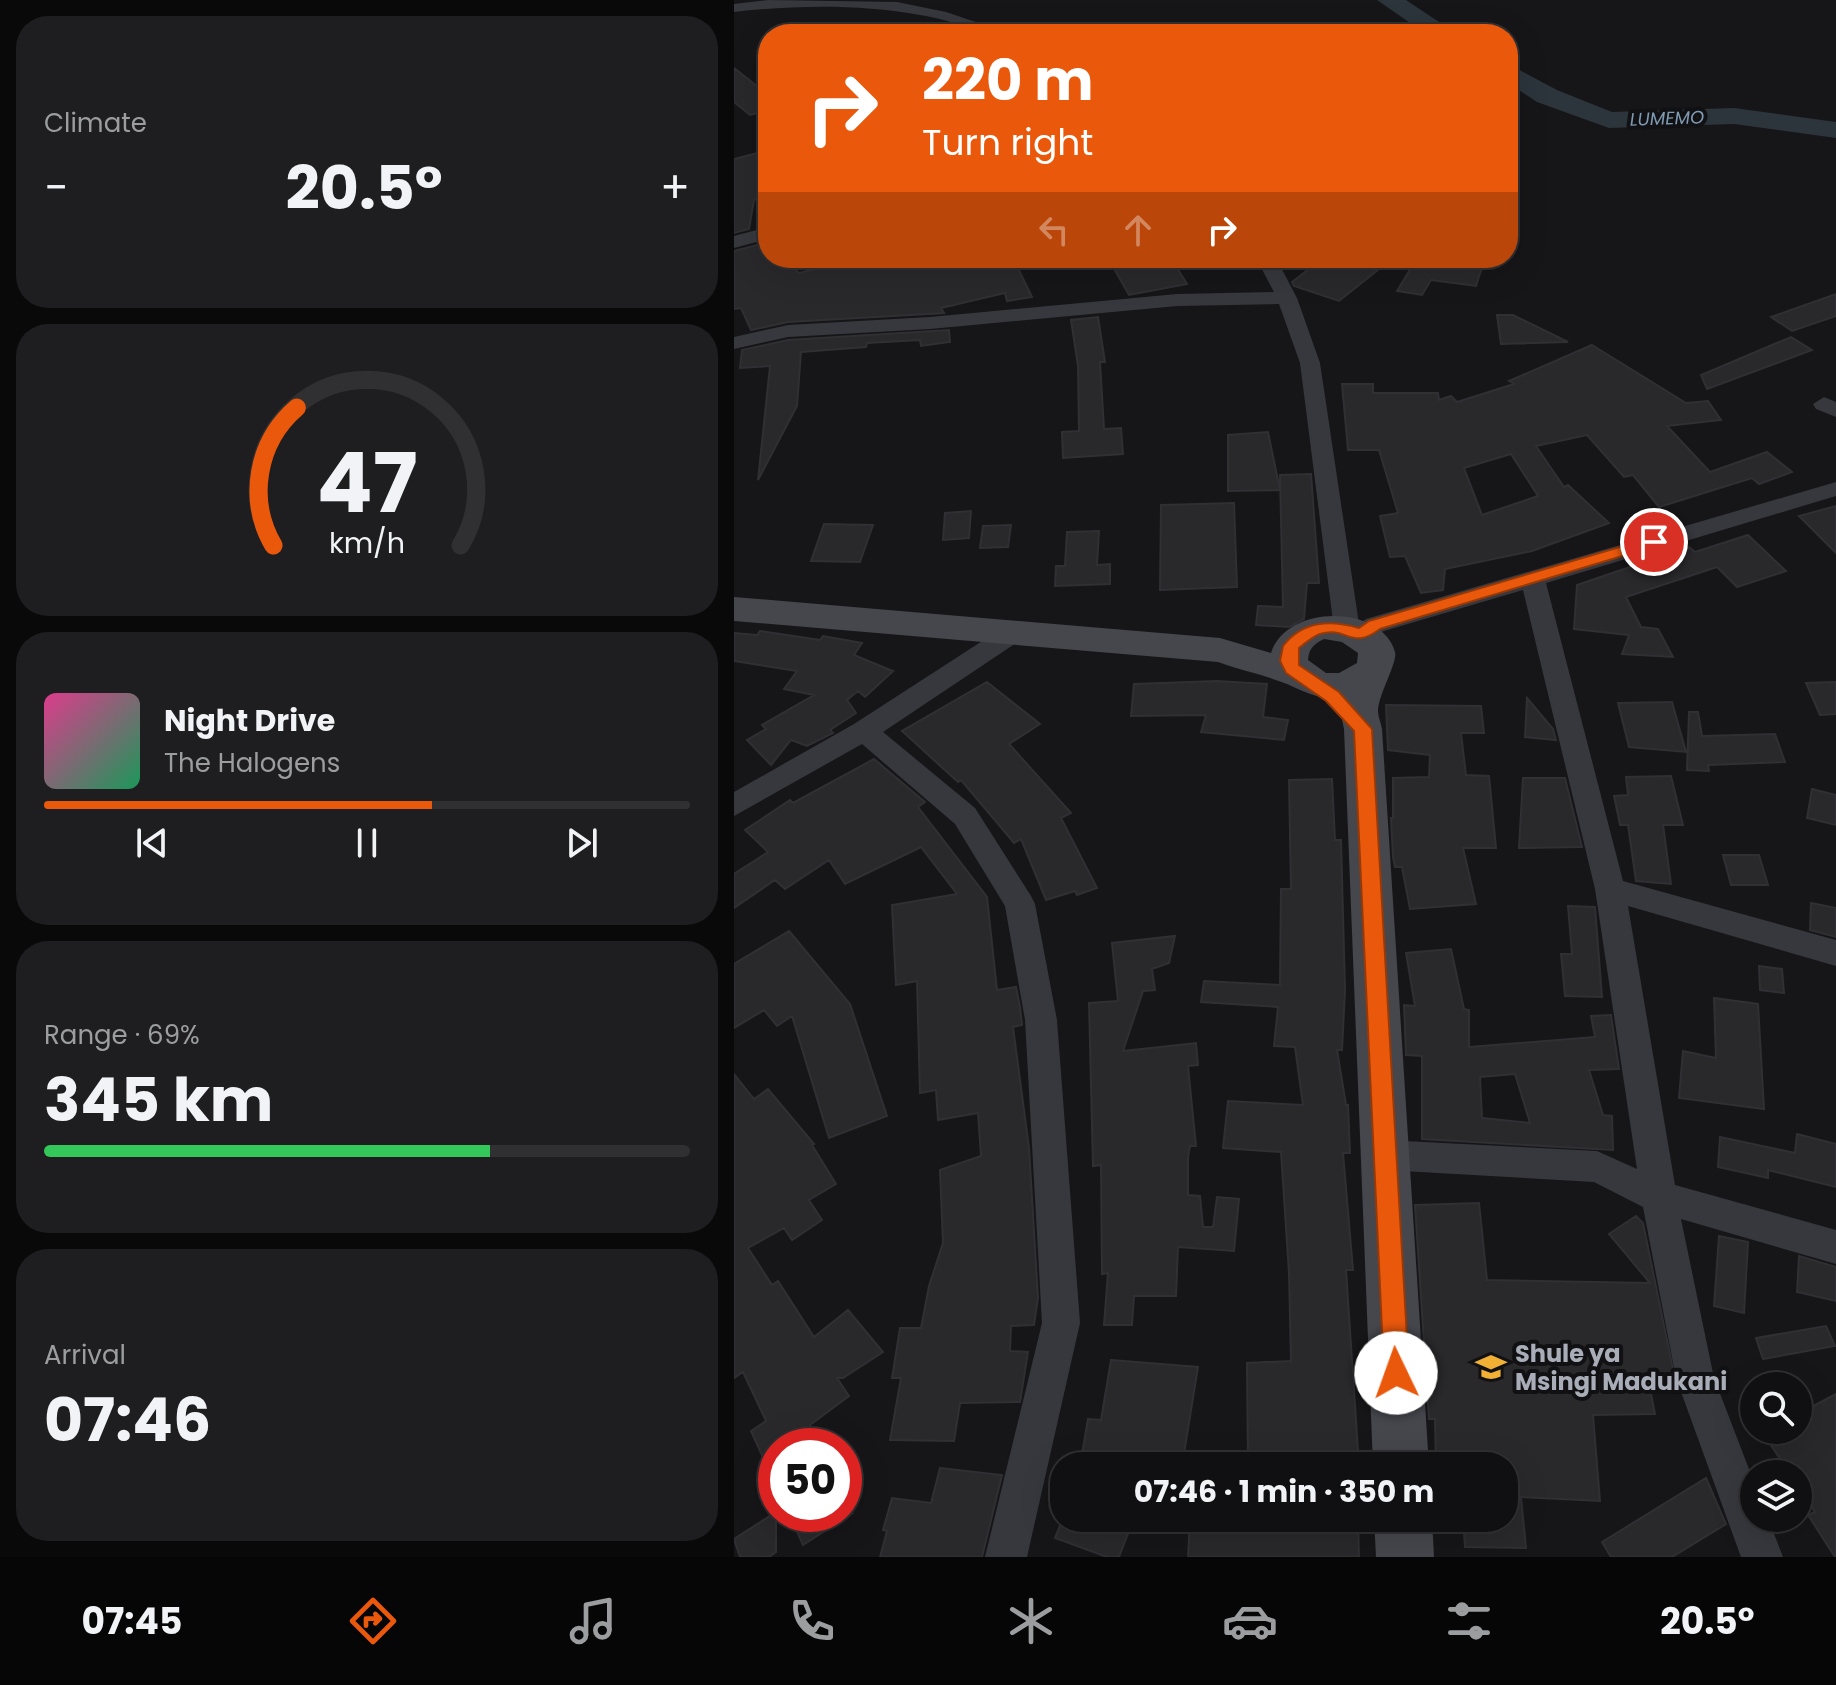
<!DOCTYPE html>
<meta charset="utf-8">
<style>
:root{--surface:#101012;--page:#1e1e20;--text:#f1f3f6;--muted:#9c9d9f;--line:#303032;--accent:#ea580c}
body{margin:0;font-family:Poppins,sans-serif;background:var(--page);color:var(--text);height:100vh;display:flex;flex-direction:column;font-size:30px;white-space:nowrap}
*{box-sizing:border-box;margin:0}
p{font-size:26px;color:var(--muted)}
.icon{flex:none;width:44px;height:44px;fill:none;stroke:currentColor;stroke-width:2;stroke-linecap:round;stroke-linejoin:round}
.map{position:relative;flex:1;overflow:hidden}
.side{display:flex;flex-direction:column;gap:16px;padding:16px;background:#09090a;width:734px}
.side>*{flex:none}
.hud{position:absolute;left:24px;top:24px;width:760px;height:244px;border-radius:32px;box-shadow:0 8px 32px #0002,0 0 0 2px var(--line);background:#ea580c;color:#fff;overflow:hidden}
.tools{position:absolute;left:1006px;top:1372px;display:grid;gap:16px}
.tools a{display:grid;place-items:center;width:72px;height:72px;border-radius:50%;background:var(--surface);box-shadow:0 8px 32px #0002,0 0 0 2px var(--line);font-size:40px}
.speed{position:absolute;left:24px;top:1428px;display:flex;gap:16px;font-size:40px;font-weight:700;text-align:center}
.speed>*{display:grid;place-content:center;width:104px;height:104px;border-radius:50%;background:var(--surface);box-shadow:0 8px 32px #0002,0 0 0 2px var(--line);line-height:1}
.speed .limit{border:12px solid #d22;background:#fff;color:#111}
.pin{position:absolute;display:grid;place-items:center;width:68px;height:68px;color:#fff;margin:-34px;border:4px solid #fff;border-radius:50%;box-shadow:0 2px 8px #0007}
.me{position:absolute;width:88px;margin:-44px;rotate:357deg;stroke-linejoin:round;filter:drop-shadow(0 0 6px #0008)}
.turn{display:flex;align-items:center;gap:28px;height:168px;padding:0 32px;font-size:36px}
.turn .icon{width:104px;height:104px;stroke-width:2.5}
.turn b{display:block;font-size:56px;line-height:68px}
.lanes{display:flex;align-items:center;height:76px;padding:0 32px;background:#0003;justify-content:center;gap:40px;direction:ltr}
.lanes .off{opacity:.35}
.big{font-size:60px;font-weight:700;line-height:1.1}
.side .card{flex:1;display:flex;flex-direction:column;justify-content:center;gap:12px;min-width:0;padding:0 28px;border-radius:32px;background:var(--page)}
.side .dial{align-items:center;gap:0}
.dial svg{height:208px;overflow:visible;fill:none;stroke:var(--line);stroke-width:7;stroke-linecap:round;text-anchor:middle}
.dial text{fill:var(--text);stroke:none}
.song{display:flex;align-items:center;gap:24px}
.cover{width:96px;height:96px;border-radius:12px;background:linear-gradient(135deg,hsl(330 70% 55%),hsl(150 70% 35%))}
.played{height:8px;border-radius:4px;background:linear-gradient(90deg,var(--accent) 60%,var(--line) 60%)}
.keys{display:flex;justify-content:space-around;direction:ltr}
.heat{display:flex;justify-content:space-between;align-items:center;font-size:44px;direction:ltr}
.charge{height:12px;border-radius:6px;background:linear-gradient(90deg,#34c759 69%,var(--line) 0)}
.trip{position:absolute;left:316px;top:1452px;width:468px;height:80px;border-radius:32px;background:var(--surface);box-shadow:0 8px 32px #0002,0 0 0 2px var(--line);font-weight:700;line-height:80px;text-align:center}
.tabs{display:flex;height:128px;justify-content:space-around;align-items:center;background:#060607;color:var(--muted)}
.tabs .icon{width:56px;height:56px}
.tabs .on{color:var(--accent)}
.tabs b{font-size:36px;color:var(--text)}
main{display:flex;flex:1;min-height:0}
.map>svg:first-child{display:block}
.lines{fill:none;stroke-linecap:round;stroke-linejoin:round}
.river{fill:#2c353c;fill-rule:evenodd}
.building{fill:#29292c;stroke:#303034;stroke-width:2;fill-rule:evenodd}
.minor{fill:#37383d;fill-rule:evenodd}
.secondary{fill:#45474d;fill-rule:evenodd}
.route{fill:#ea580c;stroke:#983908;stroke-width:2}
.labels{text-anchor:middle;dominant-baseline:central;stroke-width:8;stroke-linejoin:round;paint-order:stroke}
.far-water-label{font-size:18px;font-style:italic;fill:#7f9bb3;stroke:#111113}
.near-poi-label{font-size:24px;font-weight:bold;fill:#a8adb8;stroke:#111113;text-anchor:start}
</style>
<main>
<section class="side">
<div class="card"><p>Climate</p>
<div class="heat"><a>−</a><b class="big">20.5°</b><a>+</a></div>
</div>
<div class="card dial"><svg viewBox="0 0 100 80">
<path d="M14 69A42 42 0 1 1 86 69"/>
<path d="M14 69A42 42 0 0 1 23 16" stroke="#ea580c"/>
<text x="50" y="56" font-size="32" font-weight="700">47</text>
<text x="50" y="72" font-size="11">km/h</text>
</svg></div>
<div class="card">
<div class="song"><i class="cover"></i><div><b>Night Drive</b><p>The Halogens</p></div></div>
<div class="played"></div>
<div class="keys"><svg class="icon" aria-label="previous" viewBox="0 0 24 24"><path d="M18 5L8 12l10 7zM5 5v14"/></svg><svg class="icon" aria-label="pause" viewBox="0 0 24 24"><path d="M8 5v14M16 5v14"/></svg><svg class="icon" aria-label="next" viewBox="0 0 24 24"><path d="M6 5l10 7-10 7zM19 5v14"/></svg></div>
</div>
<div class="card"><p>Range · 69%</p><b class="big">345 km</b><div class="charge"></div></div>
<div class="card"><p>Arrival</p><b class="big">07:46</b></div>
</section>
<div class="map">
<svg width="1102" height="1557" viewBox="0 0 1102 1557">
<rect width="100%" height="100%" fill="#161618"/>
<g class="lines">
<!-- river -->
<path class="river" d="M643,0H672L723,34H692Z
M774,64L823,90L878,112L1000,108L1102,122V138L1000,124L875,128L803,102L774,83Z"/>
</g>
<!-- building -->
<path class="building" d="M0,68L28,90H34V110L16,115L0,102Z
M24,153L34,167V196L20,200L15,229L0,233V159Z
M31,243L34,258H49L65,273L115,261L114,258H174L178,265L211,258H279L298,297L273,301L271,293L207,308L210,313L54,322L17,330L7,308L0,309V251Z
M374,258H437L453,284L395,295Z
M589,258H659L605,301L560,286L558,282Z
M683,258H751L742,286L697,280L688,295L663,291Z
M1102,294V316L1058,331L1037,317Z
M763,315H779L834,342L767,344Z
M364,317L371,362H366L370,429L387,428L389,454L329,458L328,432L345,431L344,366L337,320Z
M215,330L216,342L187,346L186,340L133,343L132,347L67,352L63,406L24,480L36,366L6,368L8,350L54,340Z
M1057,337L1078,350L973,389L967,375Z
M858,345L952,403L974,401L987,420L933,426L976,472L1033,452L1058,472L1025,484L1018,478L925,507L899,475L890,477L853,435L802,446L830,487L834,485L875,523L798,551L711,569L709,590L687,593L671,556L656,557L646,516L664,513L645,450H614L608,384H639V393H704L705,400L717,396L723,402L780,384L775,381ZM777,454L804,496L748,515L730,468Z
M534,432L546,490L494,491V435Z
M577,474L585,583H573L570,619L555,627L522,625L524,606L549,607L546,475Z
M500,503L503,587L426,590L427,505Z
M1102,506V553L1065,516Z
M237,511L235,538L209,540L211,513Z
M90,524L139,525L126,562L77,561Z
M277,525L274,547L246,548L249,526Z
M365,531L363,565L376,564V584L321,586L322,566H331L333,532Z
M1014,535L1052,571L1003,587L983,567L892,597L907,627L924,629L939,657L888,654L895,635L840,629L843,585L955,547L961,552Z
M26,631L86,640L89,636L128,643L120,655L159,671L131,697L124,691L113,700L122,713L96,730L99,733L73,746L57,740L37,765L13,740L32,729L28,725L80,695L50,689L63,671L0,661V633L23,635Z
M483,681L533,684L529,717L554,720L550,740L467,732L472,715L397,716L400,684Z
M253,682L306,724L275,744L337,813L327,818L363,888L343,895L341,891L312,900L287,839L280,843L227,780L224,782L168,731Z
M1102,682V714L1086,715L1072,683Z
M793,698L819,729L822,740L791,737Z
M938,702L952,752L895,747L884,703Z
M652,705L747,706L750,733H727L732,775L755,776L762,848H729L742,904L676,909L668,867H661L659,857L657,818H659V778L695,777L696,755L654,750Z
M955,712H964L968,736L1041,734L1051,762L974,765L975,771L953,770Z
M140,759L191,802L184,807L253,897L263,990L282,987L286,1007L288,1025L279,1027L295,1148L304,1298L300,1325L277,1326L276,1351L294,1352L286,1402L226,1403L220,1441L156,1440L167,1378H158L166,1328H187L195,1286L209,1243L206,1170L247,1156L244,1113L204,1120L202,1090L186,1093L183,981L162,985L158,905L223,894L187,847L111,884L95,860L51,889L41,880L0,908V874L34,852L11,830L56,800L59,803Z
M937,776L949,825H929L937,884L902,881L894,825H886L880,796L894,795L892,777Z
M789,778H831L848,847L785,848Z
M598,779L601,840H607L611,990L608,1050H603L612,1105H614L616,1153H609L619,1270H612L625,1466H514L513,1363L557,1361L555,1273L547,1152L489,1148L494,1101L569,1105L561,1047L540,1046L544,1007L467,1002L470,981L546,985L547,889H557L555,780Z
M1078,789L1102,795V825L1073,818Z
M989,855H1025L1034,885H997Z
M1077,903L1102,908V937L1076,930Z
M834,906L861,907L868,997L831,996L827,954H838Z
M55,931L116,1004L153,1116L95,1138L58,1016L43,1026L30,1010L0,1028V964Z
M441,936L435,963L418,969L421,990L409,991L389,1051L462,1043L464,1065L454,1066L462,1146H456L454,1157V1195L466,1196L469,1227H479L483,1197L505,1199L500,1251L444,1247L442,1296H400L398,1325H370L374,1273L368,1274L367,1165L359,1166L355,1003L384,1001L378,943Z
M717,949L730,1009L735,1010V1047L861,1037L857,1016L877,1015L885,1069L855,1070L869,1115L878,1116L879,1150L688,1139V1056L672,1055L670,1005L681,1006L672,953ZM781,1074L796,1123L748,1118L746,1077Z
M1025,966L1048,969L1050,993L1026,990Z
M980,998L1024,1004L1030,1109L945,1098L949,1051L982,1058Z
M0,1074L20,1099L34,1089L80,1144L78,1145L102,1184L75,1200L88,1220L58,1240L50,1228L14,1248L38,1285L44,1281L80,1337L114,1310L149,1352L109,1378H103L115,1396L76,1425L86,1446H42V1486L17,1431L32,1421L9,1372L0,1378Z
M1063,1134L1102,1144V1187L1034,1170V1178L984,1167L986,1137L1061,1153Z
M745,1203L753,1280L916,1283L875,1234L902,1216L909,1223L943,1389H916L921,1414L859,1415L866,1501L787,1497L792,1548L731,1547L729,1518H770V1466H702L701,1419H695L681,1205Z
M985,1236L1014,1242L1010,1313L980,1306Z
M1065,1256L1102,1267V1301L1063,1292Z
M1092,1326L1101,1346L1029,1359L1022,1338Z
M377,1360L464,1367L448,1466H346L354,1419L367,1420Z
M1102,1394V1557H1101L1074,1515L1081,1512L1064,1486V1474H1056L1027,1430H1064V1414Z
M206,1468L268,1475L248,1557H146L153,1531L149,1530L158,1498L197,1503Z
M972,1478L992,1524L938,1557H877L868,1542Z
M42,1512V1552L35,1557H6L0,1539Z
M55,1514H117L69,1545Z
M329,1518H400L385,1557H373L321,1538Z
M456,1518H624L625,1557H454Z"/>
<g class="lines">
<!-- minor -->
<path class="minor" d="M34,0L163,2L212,12L277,34C243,34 219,20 186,15C125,4 62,5 0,12V4Z
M34,227V239L0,248V236Z
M522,258H542L563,298L586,363L625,624L632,619L1102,482V496L812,583L889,881L1102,940V966L894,906L941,1185L1102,1230V1264L947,1219L980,1378L1020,1482V1518H1034L1049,1557H1007L942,1378L909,1207L860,1182L651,1170L639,1166L634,1155L639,1144L651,1140L863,1151L903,1169L861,889L789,590L650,631L627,644L604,635L600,629L566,363L545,304L443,306L196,329L54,337L0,349V337L54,325L196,317L443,294L540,292Z
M1090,397L1102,402V417L1082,409L1079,404Z
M282,623L291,625L295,631L291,637L149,732L241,808L297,896L301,904L323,1020L346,1323L293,1557H251L308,1323L291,1020L271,906L221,824L128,744L0,816V792L120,724L273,625Z"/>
<!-- secondary -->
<path class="secondary" d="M0,597L486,638L537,653C554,602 649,606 661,652C664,662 644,695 644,711C644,717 647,723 648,729L695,1466H639L610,729L606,710L609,699C588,701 571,692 553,684C531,675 506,670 484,662L0,621ZM590,639L608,642L624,653L623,663L605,673H592L574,660C575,648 580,644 590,639Z
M640,1518H698L700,1557H642Z"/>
</g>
<!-- route -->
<path class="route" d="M920,537L925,538V545L646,629C617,651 614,626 586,634C579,636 572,643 565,648V665L605,692L638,729L675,1373L671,1381L662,1385L653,1381L650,1373L620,731L592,701L552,673L546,661L549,646C569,620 597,620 625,628L635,621Z"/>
<!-- icons -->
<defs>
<g id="school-bare" transform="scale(2.4)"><path d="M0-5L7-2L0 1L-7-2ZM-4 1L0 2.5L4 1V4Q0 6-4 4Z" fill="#f2b134" stroke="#111113" stroke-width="2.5" paint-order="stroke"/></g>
</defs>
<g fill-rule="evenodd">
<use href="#school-bare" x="757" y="1367"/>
</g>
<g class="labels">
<!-- far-water labels -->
<g class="far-water-label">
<text transform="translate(933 118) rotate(-2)">LUMEMO</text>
</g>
<!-- near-poi labels -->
<g class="near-poi-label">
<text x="781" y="1353">Shule ya<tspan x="781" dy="28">Msingi Madukani</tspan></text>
</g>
</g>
</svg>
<div class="tools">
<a><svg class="icon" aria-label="search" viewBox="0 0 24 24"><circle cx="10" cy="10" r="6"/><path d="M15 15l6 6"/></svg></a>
<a><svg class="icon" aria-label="layers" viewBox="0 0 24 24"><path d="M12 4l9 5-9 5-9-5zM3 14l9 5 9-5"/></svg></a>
</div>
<div class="speed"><div class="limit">50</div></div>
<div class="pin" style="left:920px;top:542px;background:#d93025"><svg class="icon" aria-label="arrive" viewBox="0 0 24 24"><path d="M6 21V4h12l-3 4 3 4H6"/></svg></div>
<svg class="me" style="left:662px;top:1373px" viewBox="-20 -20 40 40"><circle r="19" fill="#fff"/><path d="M0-13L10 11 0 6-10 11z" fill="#ea580c"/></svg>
<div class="trip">07:46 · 1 min · 350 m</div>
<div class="hud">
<div class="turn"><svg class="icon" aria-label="right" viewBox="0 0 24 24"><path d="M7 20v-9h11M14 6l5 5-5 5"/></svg><div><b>220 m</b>Turn right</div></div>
<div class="lanes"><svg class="icon off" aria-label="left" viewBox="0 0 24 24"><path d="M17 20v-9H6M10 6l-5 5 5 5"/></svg><svg class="icon off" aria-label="ahead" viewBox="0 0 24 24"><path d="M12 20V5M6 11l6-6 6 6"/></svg><svg class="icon" aria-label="right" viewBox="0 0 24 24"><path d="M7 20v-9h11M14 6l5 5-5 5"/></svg></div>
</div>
</div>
</main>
<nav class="tabs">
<b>07:45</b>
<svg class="icon on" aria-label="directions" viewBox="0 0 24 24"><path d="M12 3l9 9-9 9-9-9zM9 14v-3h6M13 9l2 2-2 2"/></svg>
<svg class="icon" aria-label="music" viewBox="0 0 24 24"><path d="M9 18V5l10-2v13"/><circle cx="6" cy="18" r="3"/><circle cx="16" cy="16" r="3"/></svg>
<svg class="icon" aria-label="phone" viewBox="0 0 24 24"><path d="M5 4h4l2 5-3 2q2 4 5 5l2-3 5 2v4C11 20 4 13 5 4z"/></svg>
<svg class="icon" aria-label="climate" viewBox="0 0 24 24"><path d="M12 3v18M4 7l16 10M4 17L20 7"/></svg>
<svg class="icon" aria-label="car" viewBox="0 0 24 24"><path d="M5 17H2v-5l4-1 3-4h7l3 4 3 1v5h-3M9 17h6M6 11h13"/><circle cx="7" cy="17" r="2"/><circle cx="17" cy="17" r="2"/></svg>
<svg class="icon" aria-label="filters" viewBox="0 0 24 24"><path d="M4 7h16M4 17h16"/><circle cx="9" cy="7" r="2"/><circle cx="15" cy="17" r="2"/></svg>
<b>20.5°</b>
</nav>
